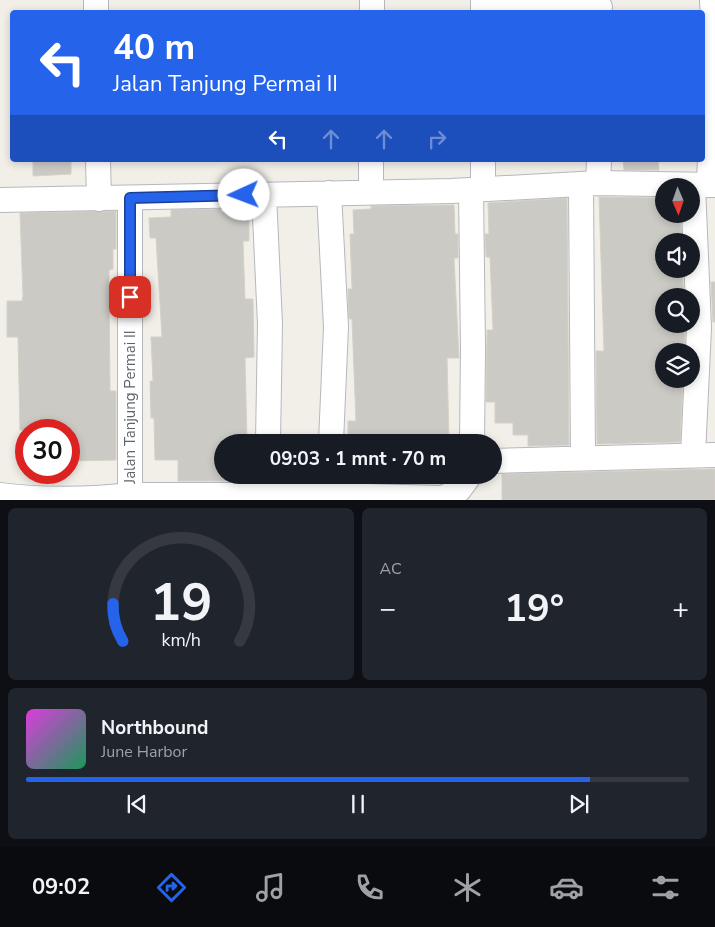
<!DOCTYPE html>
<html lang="id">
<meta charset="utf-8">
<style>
:root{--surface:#171b24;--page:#20242c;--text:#f1f3f6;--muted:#9ea1a6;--line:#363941;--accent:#2563eb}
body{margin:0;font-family:"Nunito Sans",sans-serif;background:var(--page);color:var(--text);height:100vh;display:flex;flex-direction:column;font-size:19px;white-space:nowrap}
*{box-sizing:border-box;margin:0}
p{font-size:16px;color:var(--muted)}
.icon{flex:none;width:28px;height:28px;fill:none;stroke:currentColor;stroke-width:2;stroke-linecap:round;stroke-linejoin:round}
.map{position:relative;height:500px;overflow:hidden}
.sheet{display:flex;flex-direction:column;gap:8px;padding:8px;background:#0d0f14;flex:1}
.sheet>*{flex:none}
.banner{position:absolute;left:10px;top:10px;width:695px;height:152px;border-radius:5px;box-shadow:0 2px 8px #0003;background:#2563eb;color:#fff;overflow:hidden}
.needle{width:32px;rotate:178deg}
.tools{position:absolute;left:655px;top:178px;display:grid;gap:10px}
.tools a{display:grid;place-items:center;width:45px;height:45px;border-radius:50%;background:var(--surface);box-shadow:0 2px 8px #0003;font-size:25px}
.speed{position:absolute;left:15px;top:419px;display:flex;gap:10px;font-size:25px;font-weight:700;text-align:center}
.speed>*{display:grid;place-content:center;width:65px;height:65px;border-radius:50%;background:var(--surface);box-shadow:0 2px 8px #0003;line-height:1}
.speed .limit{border:8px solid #d22;background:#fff;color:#111}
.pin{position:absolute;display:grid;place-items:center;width:42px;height:42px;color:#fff;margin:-21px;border-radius:10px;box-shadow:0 2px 8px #0006}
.me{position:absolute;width:55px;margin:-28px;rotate:268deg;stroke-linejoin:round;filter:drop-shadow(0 0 4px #0008)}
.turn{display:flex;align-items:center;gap:18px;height:105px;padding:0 20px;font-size:22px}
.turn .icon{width:65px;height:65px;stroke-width:2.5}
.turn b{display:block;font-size:35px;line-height:42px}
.lanes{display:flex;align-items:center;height:48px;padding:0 20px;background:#0003;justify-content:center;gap:25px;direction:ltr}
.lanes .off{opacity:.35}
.big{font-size:38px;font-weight:700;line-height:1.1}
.sheet .widget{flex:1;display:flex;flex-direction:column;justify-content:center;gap:8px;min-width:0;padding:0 18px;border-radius:8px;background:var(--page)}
.sheet .dial{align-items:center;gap:0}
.dial svg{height:130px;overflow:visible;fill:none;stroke:var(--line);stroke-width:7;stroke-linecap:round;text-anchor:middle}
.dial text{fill:var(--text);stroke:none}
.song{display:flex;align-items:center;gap:15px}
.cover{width:60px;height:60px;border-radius:8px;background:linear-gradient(135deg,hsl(300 70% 55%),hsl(150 70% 35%))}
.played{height:5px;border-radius:2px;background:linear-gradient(90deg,var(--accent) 85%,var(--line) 85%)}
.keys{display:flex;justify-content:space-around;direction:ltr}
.heat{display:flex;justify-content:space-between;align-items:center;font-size:28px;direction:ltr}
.sheet .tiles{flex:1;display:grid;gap:8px;grid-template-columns:1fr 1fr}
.widget:last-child{grid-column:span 2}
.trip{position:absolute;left:214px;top:434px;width:288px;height:50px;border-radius:25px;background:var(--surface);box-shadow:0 2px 8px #0003;font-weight:700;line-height:50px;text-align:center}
.tab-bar{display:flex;height:80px;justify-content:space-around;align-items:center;background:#090b0e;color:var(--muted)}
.tab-bar .icon{width:35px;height:35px}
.tab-bar .selected{color:var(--accent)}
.tab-bar b{font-size:22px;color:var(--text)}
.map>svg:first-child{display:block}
.building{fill:#cccac5;stroke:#d6d1c6}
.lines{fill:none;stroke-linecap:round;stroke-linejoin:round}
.street-casing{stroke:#b5b8bc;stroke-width:26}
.street{stroke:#fff;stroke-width:24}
.route-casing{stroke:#184099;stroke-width:12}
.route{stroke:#2563eb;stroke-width:9}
.labels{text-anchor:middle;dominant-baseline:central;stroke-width:5;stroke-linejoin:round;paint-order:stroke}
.street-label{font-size:15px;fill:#5f6368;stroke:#fff}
</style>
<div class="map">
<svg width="715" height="500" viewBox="0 0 715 500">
<rect width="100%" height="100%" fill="#f1efe8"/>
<!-- building -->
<path class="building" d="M33,160H71V174L33,176Z
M623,160H658L659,170H624Z
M599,197L664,198V214H680L682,241H664V269H682L683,283L684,296H664V324H685L684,351H664V379H683L680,442L597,444L596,351H604Z
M567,198L569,445L528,446V435H513V423H495V402H486L487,330H493L490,257H486L485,234H489L488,203Z
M454,205L455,234H458V258H454L459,358H447L449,442H364L363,438H348V421H356L352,319H349L348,289H352L350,234H354L353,210L371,209V206Z
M221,209V212L249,211V241H243L245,299H253L254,357L245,358L247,442H222V475H229V481H178V460H155L154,418H151L150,381H153L151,337H162L156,238H150L149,218L171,217V210Z
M116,211V249H113V269L109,270V291L110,391H116V460L69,461V430H20L18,337H7V301H22L23,296L20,213Z
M711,282H715V322H713Z
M715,469V500H502V474Z"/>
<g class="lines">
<!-- street casing -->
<g class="street-casing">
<path id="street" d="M96,0V12
M372,0V12
M483,0V12
M499,0L600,7
M98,160L99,199
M483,160V189
M598,183L599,160
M709,185L714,41L712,0
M581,186L583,457
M693,186L699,328L693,455
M471,190L473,349L472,442
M371,192V160
M329,193L336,327L331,442
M264,195L270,324L268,442
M0,200L451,191L598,183L715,185
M492,461L715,455
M0,495C35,500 93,500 130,495H329L443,498L459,490L470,475
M130,495V199"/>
</g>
<!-- street -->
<use href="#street" class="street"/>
</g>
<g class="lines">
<!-- route casing -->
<g class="route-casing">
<path id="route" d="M130,297V198L244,195"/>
</g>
<!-- route -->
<use href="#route" class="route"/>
</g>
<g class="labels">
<!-- street labels -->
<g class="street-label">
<text transform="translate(130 407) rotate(-90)">Jalan Tanjung Permai II</text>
</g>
</g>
</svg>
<div class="tools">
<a><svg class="needle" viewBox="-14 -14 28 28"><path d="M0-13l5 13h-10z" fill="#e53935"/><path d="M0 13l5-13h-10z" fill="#9ea1a6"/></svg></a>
<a><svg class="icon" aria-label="sound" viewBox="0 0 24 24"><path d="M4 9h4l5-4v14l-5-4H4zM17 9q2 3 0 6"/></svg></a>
<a><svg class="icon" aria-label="search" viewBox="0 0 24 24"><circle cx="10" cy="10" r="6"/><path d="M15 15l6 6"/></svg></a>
<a><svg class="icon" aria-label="layers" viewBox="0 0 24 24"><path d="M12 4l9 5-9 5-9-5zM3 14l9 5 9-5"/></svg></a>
</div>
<div class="speed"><div class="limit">30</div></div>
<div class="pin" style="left:130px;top:297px;background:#d93025"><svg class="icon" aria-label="arrive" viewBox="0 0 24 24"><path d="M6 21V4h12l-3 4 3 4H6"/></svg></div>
<svg class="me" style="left:244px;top:195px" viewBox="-20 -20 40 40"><circle r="19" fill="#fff"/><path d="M0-13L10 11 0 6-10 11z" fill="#2563eb"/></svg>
<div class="trip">09:03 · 1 mnt · 70 m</div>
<div class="banner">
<div class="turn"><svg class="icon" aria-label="left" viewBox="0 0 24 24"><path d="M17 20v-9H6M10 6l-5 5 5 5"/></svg><div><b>40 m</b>Jalan Tanjung Permai II</div></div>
<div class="lanes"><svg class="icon" aria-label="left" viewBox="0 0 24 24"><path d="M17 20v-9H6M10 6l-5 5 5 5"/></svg><svg class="icon off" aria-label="ahead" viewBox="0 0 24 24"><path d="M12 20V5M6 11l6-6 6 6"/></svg><svg class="icon off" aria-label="ahead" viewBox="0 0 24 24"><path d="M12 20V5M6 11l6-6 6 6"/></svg><svg class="icon off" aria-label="right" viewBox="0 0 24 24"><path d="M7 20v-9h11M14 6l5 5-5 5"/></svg></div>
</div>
</div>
<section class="sheet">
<div class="tiles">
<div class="widget dial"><svg viewBox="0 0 100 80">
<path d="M14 69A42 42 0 1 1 86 69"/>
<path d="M14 69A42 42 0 0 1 8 46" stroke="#2563eb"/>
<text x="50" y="56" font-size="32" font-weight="700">19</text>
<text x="50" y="72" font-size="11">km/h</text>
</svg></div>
<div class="widget"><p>AC</p>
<div class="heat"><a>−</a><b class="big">19°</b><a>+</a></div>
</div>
<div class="widget">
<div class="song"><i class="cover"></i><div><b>Northbound</b><p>June Harbor</p></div></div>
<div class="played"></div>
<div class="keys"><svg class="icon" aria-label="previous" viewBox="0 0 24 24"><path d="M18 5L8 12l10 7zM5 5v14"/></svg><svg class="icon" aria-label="pause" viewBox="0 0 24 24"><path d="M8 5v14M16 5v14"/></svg><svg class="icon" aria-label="next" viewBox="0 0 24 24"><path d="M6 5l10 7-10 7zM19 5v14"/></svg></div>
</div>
</div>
</section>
<nav class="tab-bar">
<b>09:02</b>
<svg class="icon selected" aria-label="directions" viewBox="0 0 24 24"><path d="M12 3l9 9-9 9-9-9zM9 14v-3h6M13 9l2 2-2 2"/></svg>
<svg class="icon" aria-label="music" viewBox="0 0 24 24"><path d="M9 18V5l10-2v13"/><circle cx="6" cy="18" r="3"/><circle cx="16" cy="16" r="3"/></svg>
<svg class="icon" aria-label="phone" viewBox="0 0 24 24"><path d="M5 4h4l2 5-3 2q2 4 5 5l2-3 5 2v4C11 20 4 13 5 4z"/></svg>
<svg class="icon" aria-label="climate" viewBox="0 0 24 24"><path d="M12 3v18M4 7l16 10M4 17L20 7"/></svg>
<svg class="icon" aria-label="car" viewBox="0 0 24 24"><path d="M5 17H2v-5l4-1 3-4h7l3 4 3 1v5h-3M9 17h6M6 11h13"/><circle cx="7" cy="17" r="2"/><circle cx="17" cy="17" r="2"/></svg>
<svg class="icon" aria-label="filters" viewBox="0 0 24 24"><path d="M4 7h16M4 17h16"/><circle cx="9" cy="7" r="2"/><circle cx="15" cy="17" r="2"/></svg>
</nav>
